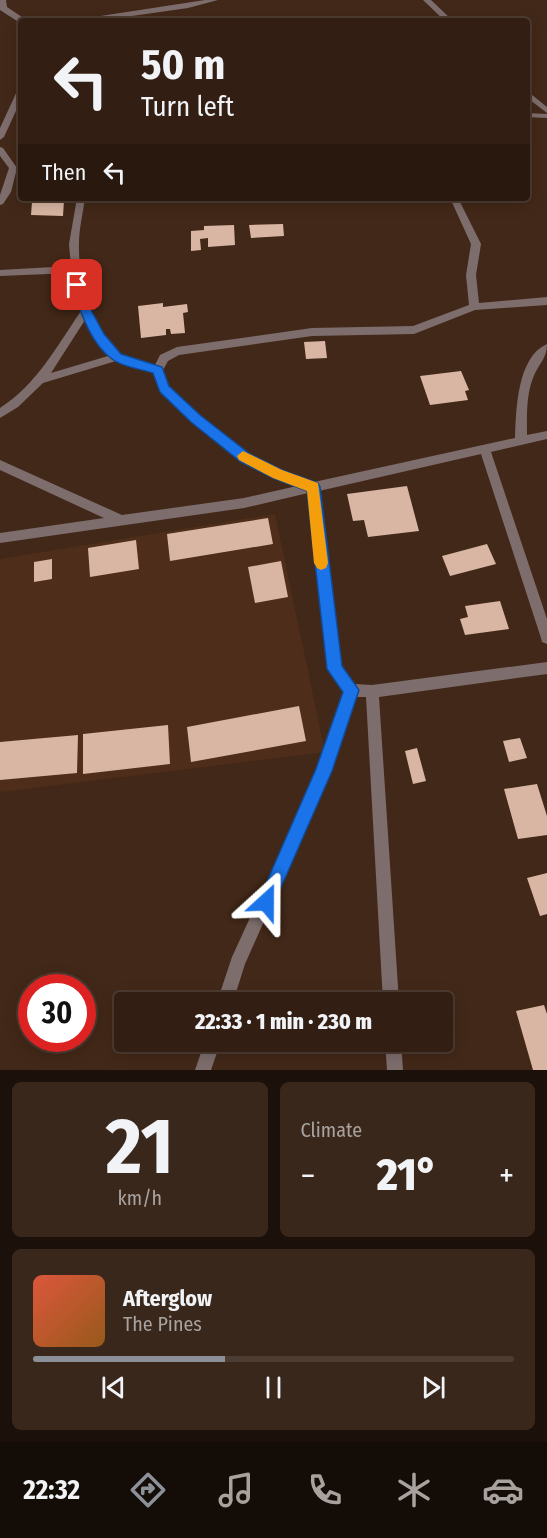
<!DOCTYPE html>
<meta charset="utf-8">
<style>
:root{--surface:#321e12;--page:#3a271b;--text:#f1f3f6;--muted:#a8a29f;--line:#4d3c32;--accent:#8c9099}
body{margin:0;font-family:"Fira Sans Condensed",sans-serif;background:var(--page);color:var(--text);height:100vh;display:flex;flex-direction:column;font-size:22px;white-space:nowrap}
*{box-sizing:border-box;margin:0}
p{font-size:20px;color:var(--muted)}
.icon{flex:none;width:33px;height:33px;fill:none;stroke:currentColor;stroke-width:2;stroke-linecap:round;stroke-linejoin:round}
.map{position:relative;height:1070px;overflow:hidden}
.details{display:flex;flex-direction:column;gap:12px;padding:12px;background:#1c100a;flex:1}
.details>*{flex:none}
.hud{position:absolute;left:18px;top:18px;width:512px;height:183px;border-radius:6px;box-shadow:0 3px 15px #0003,0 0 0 2px var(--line);background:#321e12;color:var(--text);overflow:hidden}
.speed{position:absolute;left:18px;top:974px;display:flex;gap:12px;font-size:30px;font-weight:700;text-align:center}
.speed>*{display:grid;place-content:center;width:78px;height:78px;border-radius:50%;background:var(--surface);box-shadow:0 3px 15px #0003,0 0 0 2px var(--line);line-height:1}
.speed .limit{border:9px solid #d22;background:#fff;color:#111}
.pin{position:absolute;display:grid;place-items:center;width:51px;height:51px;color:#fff;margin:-26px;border-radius:12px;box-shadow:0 3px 9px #0006}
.me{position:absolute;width:66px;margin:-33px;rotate:24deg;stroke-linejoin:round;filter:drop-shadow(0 0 4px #0008)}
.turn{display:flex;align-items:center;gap:21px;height:126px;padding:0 24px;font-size:27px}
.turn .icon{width:78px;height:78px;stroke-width:2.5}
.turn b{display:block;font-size:42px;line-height:51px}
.then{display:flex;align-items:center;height:57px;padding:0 24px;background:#0003;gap:12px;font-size:22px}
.big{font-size:45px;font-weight:800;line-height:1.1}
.details .card{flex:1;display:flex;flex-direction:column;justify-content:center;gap:9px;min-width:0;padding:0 21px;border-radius:9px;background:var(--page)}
.details .dial{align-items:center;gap:0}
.dial b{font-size:78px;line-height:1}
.song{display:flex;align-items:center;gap:18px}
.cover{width:72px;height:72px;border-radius:9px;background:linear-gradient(135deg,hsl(10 70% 55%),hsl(30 70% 35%))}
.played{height:6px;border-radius:3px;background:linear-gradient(90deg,var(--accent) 40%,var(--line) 40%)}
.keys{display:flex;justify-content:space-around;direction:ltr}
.heat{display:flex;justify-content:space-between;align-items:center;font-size:33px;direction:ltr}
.details .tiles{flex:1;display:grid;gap:12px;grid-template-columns:1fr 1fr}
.card:last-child{grid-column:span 2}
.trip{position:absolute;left:114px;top:992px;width:339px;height:60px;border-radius:6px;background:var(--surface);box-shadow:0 3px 15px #0003,0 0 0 2px var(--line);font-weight:800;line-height:60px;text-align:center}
.tab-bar{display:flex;height:96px;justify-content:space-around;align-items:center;background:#140c07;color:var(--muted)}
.tab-bar .icon{width:42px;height:42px}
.tab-bar .active{color:var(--accent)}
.tab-bar b{font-size:27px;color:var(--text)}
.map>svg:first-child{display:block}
.built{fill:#4e2e1a}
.building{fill:#d8b6a3}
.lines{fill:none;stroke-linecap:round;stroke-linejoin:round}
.street{fill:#7e6d6d;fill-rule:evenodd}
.route{fill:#1a73e8;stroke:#114b97;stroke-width:1.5}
.slow{fill:#f59e0b}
</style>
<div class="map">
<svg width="547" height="1070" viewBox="0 0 547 1070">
<rect width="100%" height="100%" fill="#422818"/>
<!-- built -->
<path class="built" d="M275,514L325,752L0,792V559Z"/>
<!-- building -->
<path class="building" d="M64,200L63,216L31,215L32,202Z
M283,224L284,236L251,238L249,225Z
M234,225L235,245L208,247V238L200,239L201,250L191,251V231L204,230V226Z
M163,303V307L187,304L188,312L183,313L185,333L171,334L170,329H166V335L141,338L138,306Z
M325,341L327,358L306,359L304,342Z
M461,371L469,390L465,391L468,400L430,405L420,376Z
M407,486L419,531L368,537L364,520L353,521L347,494Z
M268,518L273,544L170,561L167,534Z
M136,540L139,569L90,577L88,548Z
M487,544L496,564L450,576L442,556Z
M52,559V579L34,582V562Z
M281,561L288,597L255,603L248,567Z
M500,601L509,629L465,635L460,619L468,617L465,606Z
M299,706L306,741L191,762L187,727Z
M168,725L170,764L83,774V734Z
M78,735L77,773L0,780V742Z
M520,738L527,758L509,762L503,741Z
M417,748L426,781L413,784L405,751Z
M537,784L547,816V835L518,839L504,789Z
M547,873V914L540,916L527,878Z
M544,1005L547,1014V1070H533L516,1011Z"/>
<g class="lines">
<!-- street -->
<path class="street" d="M0,0H6L7,7L22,17L33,21H17L0,10Z
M205,0H218L188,8L97,21H77L81,19Z
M423,0H431L453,21H445Z
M18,89H21V100L4,137L0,140V128Z
M526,90L547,107V113L526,97Z
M526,113L547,114V118L526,117Z
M0,147L3,148L17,168L11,192L3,204L0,205V195L9,168L0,156Z
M77,198H85C83,213 79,229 79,244C78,278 91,333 120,354C130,361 144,362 155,365L160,355L177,347L312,328L413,326L469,305L466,275L471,244L450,198H458L481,244L476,275L479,303L547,297V305L475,310L414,334L312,336L179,355L168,361L163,370L169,386L199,416L249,455L281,471L314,482L515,438C516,410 517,357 547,344C547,359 538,364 533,378C526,396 527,416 527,435L547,431V439L491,452L547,619V644L542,642L541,638L481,454L319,491L341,667L355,684L372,685L547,662V674L379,697L399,1002H383L366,697H356L331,771L245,964L233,1002H217L232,957L318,769L345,691L328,669L308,493L244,508L0,543V533L104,518L0,470V460L122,515L244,498L297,486L273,477L241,461L191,422L160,391L154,373L116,361L43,383L18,407L0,418V408C37,384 57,346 81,311L72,273L0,276V270L71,266L69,244ZM85,320L98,344L108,356L51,373Z
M205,1041H221L211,1070H195Z
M385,1041H401L403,1070H387Z"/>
</g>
<!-- route -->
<path class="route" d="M77,281L82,285L92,312L104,334L121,354L162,367L169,386L200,415L250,454L282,470L318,483L320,487L342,666L359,690L332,771L272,908L266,911L260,908L258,902L316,769L343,692L327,669L307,491L273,478L241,462L191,422L160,392L153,373C141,369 122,367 112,359C90,343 80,310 71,285Z"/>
<!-- slow -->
<path class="slow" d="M243,451L282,470L318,483L328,563L326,568L321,570L317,568L314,563L307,491L273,478L239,460L237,456Z"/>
</svg>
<div class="speed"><div class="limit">30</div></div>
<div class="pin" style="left:77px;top:285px;background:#d93025"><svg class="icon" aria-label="arrive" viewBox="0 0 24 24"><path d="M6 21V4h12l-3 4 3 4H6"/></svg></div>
<svg class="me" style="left:266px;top:902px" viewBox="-20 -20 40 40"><path d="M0-17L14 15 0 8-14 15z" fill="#1a73e8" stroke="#fff" stroke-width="4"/></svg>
<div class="trip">22:33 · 1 min · 230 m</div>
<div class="hud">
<div class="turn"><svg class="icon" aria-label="left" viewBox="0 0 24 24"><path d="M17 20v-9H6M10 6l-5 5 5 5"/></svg><div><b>50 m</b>Turn left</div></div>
<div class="then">Then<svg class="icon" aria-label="left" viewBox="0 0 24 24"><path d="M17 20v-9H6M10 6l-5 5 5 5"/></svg></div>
</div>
</div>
<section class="details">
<div class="tiles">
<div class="card dial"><b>21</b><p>km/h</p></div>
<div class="card"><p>Climate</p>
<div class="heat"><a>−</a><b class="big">21°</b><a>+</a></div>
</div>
<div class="card">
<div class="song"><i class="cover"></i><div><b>Afterglow</b><p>The Pines</p></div></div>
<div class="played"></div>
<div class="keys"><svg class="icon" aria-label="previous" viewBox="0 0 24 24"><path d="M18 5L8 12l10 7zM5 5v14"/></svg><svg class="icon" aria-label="pause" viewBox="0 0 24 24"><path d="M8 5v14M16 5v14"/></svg><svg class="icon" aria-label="next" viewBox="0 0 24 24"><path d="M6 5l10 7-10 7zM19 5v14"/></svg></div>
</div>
</div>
</section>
<nav class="tab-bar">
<b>22:32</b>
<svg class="icon active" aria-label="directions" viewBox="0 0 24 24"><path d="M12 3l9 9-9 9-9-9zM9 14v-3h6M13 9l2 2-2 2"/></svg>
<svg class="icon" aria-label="music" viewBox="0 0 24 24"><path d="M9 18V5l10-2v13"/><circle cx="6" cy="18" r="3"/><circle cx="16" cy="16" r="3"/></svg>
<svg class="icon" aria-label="phone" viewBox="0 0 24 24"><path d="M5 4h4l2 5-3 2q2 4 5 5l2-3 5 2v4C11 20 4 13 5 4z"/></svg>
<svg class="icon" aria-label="climate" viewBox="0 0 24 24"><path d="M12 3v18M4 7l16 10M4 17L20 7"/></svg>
<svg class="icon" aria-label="car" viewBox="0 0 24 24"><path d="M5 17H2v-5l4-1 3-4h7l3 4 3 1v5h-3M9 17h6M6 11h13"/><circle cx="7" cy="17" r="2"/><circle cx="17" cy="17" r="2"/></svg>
</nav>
